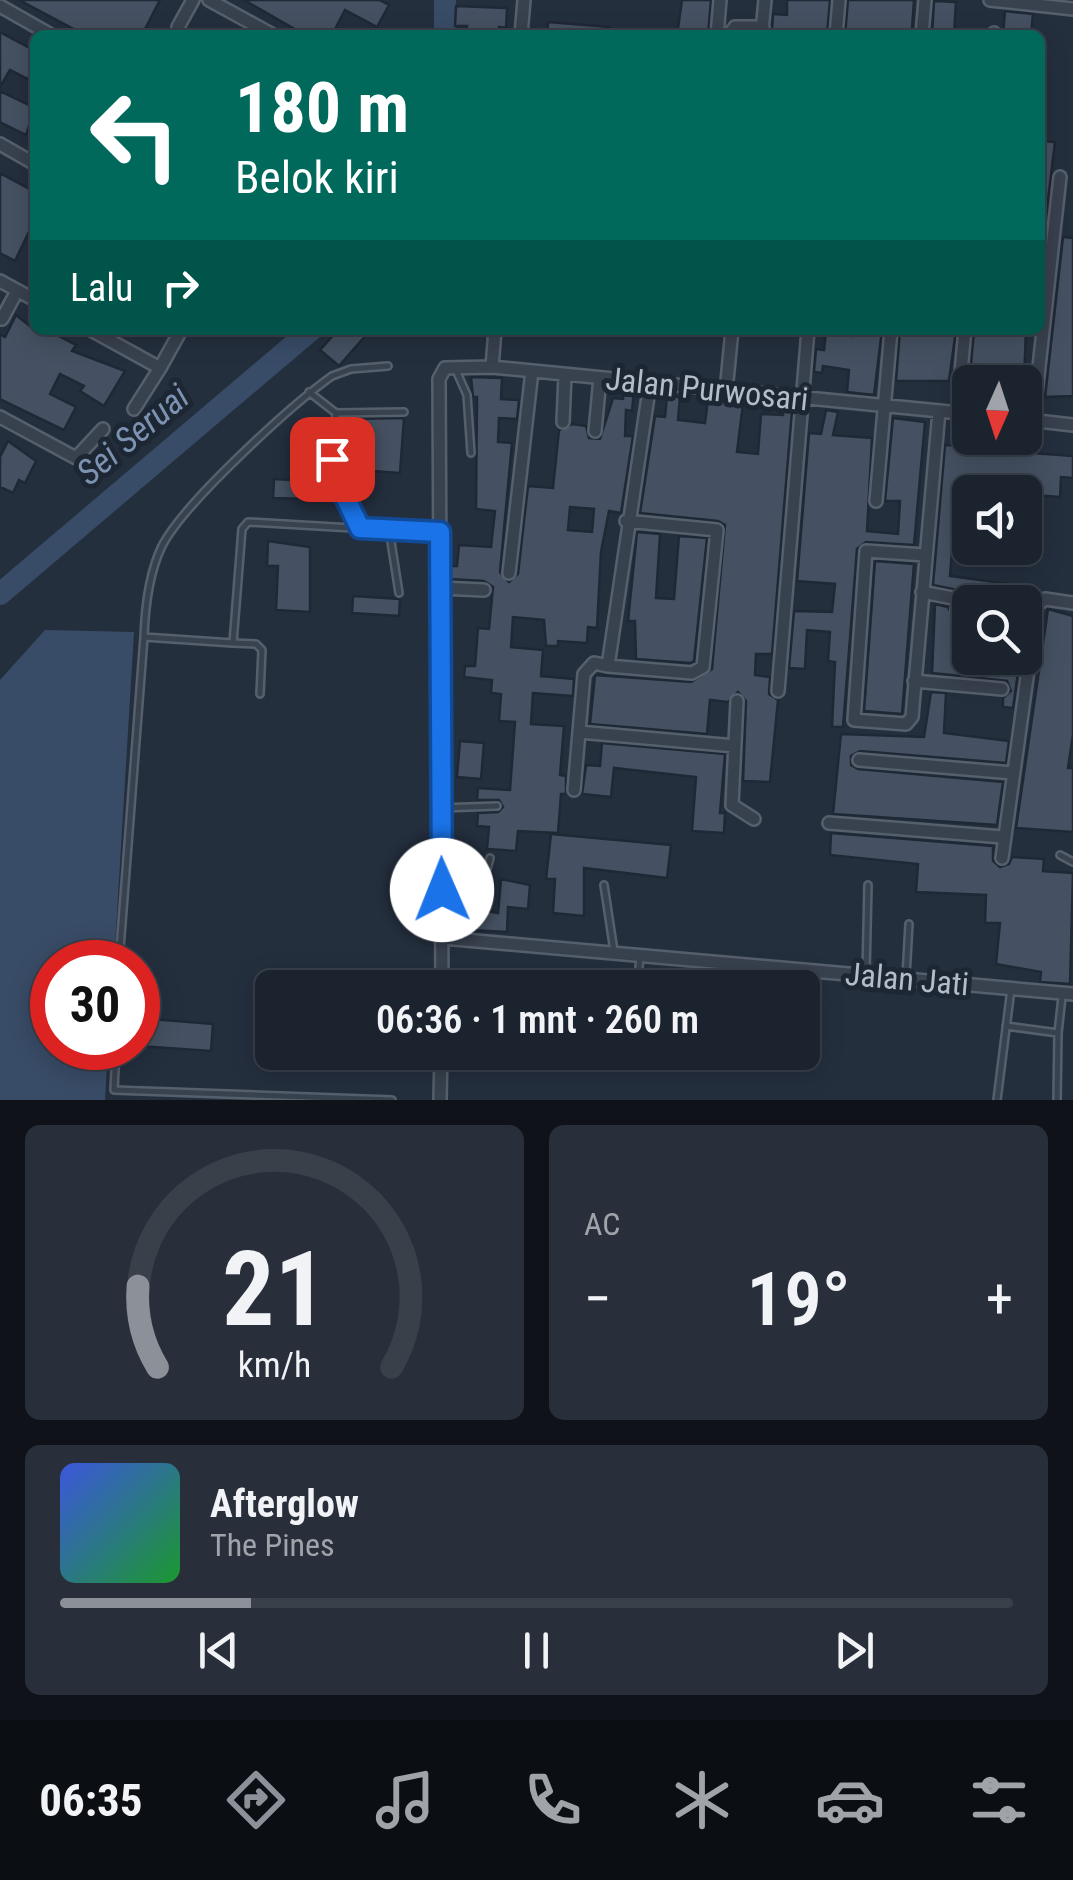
<!DOCTYPE html>
<html lang="id">
<meta charset="utf-8">
<style>
:root{--surface:#1b232e;--page:#282f3a;--text:#f1f3f6;--muted:#a0a4aa;--line:#39404a;--accent:#8c9099}
body{margin:0;font-family:"Roboto Condensed",sans-serif;background:var(--page);color:var(--text);height:100vh;display:flex;flex-direction:column;font-size:38px;white-space:nowrap}
*{box-sizing:border-box;margin:0}
p{font-size:32px;color:var(--muted)}
.icon{flex:none;width:55px;height:55px;fill:none;stroke:currentColor;stroke-width:2;stroke-linecap:round;stroke-linejoin:round}
.map{position:relative;height:1100px;overflow:hidden}
.details{display:flex;flex-direction:column;gap:25px;padding:25px;background:#0f1319;flex:1}
.details>*{flex:none}
.banner{position:absolute;left:30px;top:30px;width:1015px;height:305px;border-radius:15px;box-shadow:0 5px 25px #0003,0 0 0 2px var(--line);background:#00695c;color:#fff;overflow:hidden}
.needle{width:65px;rotate:183deg}
.controls{position:absolute;left:952px;top:365px;display:grid;gap:20px}
.controls a{display:grid;place-items:center;width:90px;height:90px;border-radius:15px;background:var(--surface);box-shadow:0 5px 25px #0003,0 0 0 2px var(--line);font-size:50px}
.speed{position:absolute;left:30px;top:940px;display:flex;gap:20px;font-size:50px;font-weight:700;text-align:center}
.speed>*{display:grid;place-content:center;width:130px;height:130px;border-radius:50%;background:var(--surface);box-shadow:0 5px 25px #0003,0 0 0 2px var(--line);line-height:1}
.speed .limit{border:15px solid #d22;background:#fff;color:#111}
.pin{position:absolute;display:grid;place-items:center;width:85px;height:85px;color:#fff;margin:-42px;border-radius:20px;box-shadow:0 5px 15px #0006}
.me{position:absolute;width:110px;margin:-55px;rotate:359deg;stroke-linejoin:round;filter:drop-shadow(0 0 8px #0008)}
.turn{display:flex;align-items:center;gap:35px;height:210px;padding:0 40px;font-size:45px}
.turn .icon{width:130px;height:130px;stroke-width:2.5}
.turn b{display:block;font-size:70px;line-height:85px}
.then{display:flex;align-items:center;height:95px;padding:0 40px;background:#0003;gap:20px;font-size:38px}
.big{font-size:75px;font-weight:600;line-height:1.1}
.details .widget{flex:1;display:flex;flex-direction:column;justify-content:center;gap:15px;min-width:0;padding:0 35px;border-radius:15px;background:var(--page)}
.details .dial{align-items:center;gap:0}
.dial svg{height:260px;overflow:visible;fill:none;stroke:var(--line);stroke-width:7;stroke-linecap:round;text-anchor:middle}
.dial text{fill:var(--text);stroke:none}
.song{display:flex;align-items:center;gap:30px}
.cover{width:120px;height:120px;border-radius:15px;background:linear-gradient(135deg,hsl(230 70% 55%),hsl(130 70% 35%))}
.played{height:10px;border-radius:5px;background:linear-gradient(90deg,var(--accent) 20%,var(--line) 20%)}
.keys{display:flex;justify-content:space-around;direction:ltr}
.heat{display:flex;justify-content:space-between;align-items:center;font-size:55px;direction:ltr}
.details .tiles{flex:1;display:grid;gap:25px;grid-template-columns:1fr 1fr}
.widget:last-child{grid-column:span 2}
.trip{position:absolute;left:255px;top:970px;width:565px;height:100px;border-radius:15px;background:var(--surface);box-shadow:0 5px 25px #0003,0 0 0 2px var(--line);font-weight:600;line-height:100px;text-align:center}
.tab-bar{display:flex;height:160px;justify-content:space-around;align-items:center;background:#0b0e12;color:var(--muted)}
.tab-bar .icon{width:70px;height:70px}
.tab-bar .active{color:var(--accent)}
.tab-bar b{font-size:45px;color:var(--text)}
.map>svg:first-child{display:block}
.water{fill:#394c67}
.lines{fill:none;stroke-linecap:round;stroke-linejoin:round}
.river{stroke:#394c67;stroke-width:22}
.building{fill:#455162;stroke:#1f2835;stroke-width:2.5;fill-rule:evenodd}
.service-casing{stroke:#565f6c;stroke-width:10}
.minor-casing{stroke:#565f6c;stroke-width:16}
.service{stroke:#38414e;stroke-width:5}
.minor{stroke:#38414e;stroke-width:11}
.route-casing{stroke:#114b97;stroke-width:25}
.route{stroke:#1a73e8;stroke-width:18}
.labels{text-anchor:middle;dominant-baseline:central;stroke-width:10;stroke-linejoin:round;paint-order:stroke}
.street-label{font-size:32px;fill:#b4bcc9;stroke:#1d2633}
.water-label{font-size:35px;font-style:italic;fill:#7c92b1;stroke:#1d2633}
</style>
<div class="map">
<svg width="1073" height="1100" viewBox="0 0 1073 1100">
<rect width="100%" height="100%" fill="#242f3e"/>
<!-- water -->
<path class="water" d="M45,630L134,632L114,962H52V1048H108L105,1100H0V680Z"/>
<g class="lines">
<!-- river -->
<path class="river" d="M445,35V0
M0,594L311,330"/>
</g>
<!-- building -->
<path class="building" d="M19,0H160L142,35H85Z
M244,0H379L389,5L377,27L345,10L332,35H305Z
M682,0H711L708,35H677Z
M787,0H830L827,35L772,30L773,14L787,15Z
M848,0H914L912,29L909,35H845Z
M934,1L956,2L954,35H932Z
M456,6L507,8L506,28L499,27L498,35H466L467,26H455Z
M1005,11L1033,14L1031,35H1003Z
M548,22L609,27V35H547Z
M0,32L35,51V67L28,79L10,70L0,87Z
M0,91L35,108L26,135L0,122Z
M1040,141L1055,142L1046,216L1040,215Z
M0,173L35,192V219L15,261L0,253Z
M1063,237L1073,238V396L1045,397Z
M16,315L35,330H47L76,345L72,351L125,371L104,406L80,391L84,386L60,374L50,394L76,407L64,430L0,399V334L5,337Z
M338,330H360L366,335L339,366L320,350Z
M853,330H882L874,395L847,392L849,370L823,366L822,373L814,372L816,349L824,350L826,332L853,336Z
M900,330H956L949,381H896Z
M974,330H1026L1024,382L970,376Z
M471,377L502,378L501,399L519,400L517,419L499,418L498,442L512,443L500,572L509,582L518,574L528,486L553,488L559,430L572,424L586,426L589,438L600,439L613,398L623,399L624,390L634,391L632,411L626,410L625,436H633L621,513L609,511L601,552L597,628L588,627L587,643L558,641V646H546L544,620L513,617L511,647L543,650L541,676L574,679L573,696L533,693L531,724L564,726L560,775L566,776V794H561L558,833L518,831L516,851L487,849L489,827L477,826L478,813L498,812L503,807L499,800H477L478,788L510,790L515,722L499,721L501,694L491,693L492,680L464,677L465,666H475L478,628L489,629L493,587L484,581L449,579L450,566H457L459,545L491,547L495,511L476,509L477,397H473ZM570,507L594,509L592,532L568,530Z
M667,396L680,397L678,420L705,423L708,399L743,404L737,452L758,454L761,414L783,415V410H792L772,654H756L755,675L770,677L769,694L778,700L770,782L743,781L746,701L738,692L728,702L710,700L707,734L590,724L595,675L691,682L712,669L725,525L718,521L640,513L655,416L665,417Z
M826,410L838,412L833,435L872,438L867,531L898,534L900,501H885L893,418L925,422L914,545L866,542L857,549L843,727H832L835,662L828,661L830,632L807,630L805,669L789,668L794,611L832,612L835,584L797,581L809,433L821,434Z
M404,418L400,473L344,469L348,419Z
M964,438H989L988,444L1018,445L1019,438H1034L1033,453L1073,456V478L1061,477L1060,497L990,492L991,483L970,481V505L956,502L950,576L1023,586L1021,602L967,601L963,591L933,585L945,445L964,446Z
M8,441L36,461L25,483L19,480L13,493L0,487V457Z
M274,479L311,481L310,499L273,498Z
M637,532L660,534L656,598L674,599L679,536L707,538L694,661L690,663L636,659L635,621H628Z
M268,541L310,547V612L276,610L278,566H267Z
M875,561L914,564L902,714L864,711Z
M353,596L400,599L399,616L352,613Z
M935,604L948,607L954,620V635L970,636V658H1020L1013,708L1003,707V698L1011,691L1007,681L932,673Z
M1048,609L1073,616V735L1068,768H1073V832L1016,828Z
M931,692L946,693L944,733L1009,741L1006,763L860,751L851,756V765L858,769L1003,782L997,825L833,814L841,734L924,737Z
M460,741L484,743L481,779L457,777Z
M602,743L725,754L720,813H725L724,833L692,831L696,777L614,768L611,797L582,794L586,765L600,766Z
M831,833L993,846V861L1000,867L1009,864L1012,857L1044,859L1043,871L1073,873L1070,984L1040,982L1041,972L996,964L1000,923H985L986,895L916,892L918,864L830,855Z
M551,834L671,845L667,878L584,868V916L553,913L555,879H546Z
M501,879L530,885L528,909L508,907L507,932L454,929L455,905L498,913Z
M139,1018L213,1024L211,1051L138,1046Z"/>
<g class="lines">
<!-- service casing -->
<g class="service-casing">
<path id="service" d="M455,368L467,395L471,453
M309,392L336,413L332,459L335,476L360,527
M336,413L404,412
M389,529L399,593
M144,637C145,607 149,573 162,546C184,503 290,406 332,376L351,369L388,366
M233,643L256,644L262,650L260,694
M441,808L497,806
M1060,855L1073,862
M604,885L614,951
M442,890C478,894 481,894 490,858
M119,962L144,637L233,643L242,529L248,522L438,533
M866,973L868,885
M906,976L909,924
M637,988L640,957
M1006,1026L1058,1033L1057,1100
M1058,1033L1062,997
M116,1048L114,1090L392,1100
M632,1052V1060
M997,1100L1011,989"/>
</g>
<!-- minor casing -->
<g class="minor-casing">
<path id="minor" d="M209,0L273,35
M990,0L1073,9
M0,6L51,35
M178,27L193,0
M762,31L765,0
M521,35L524,0
M717,35L720,0
M729,35L735,27H763
M836,35L839,0
M922,35L925,0
M993,35L994,33
M0,144L35,164
M0,281L35,300
M2,319L17,291
M91,330L160,368L134,409
M492,367L495,330
M160,368L180,332
M726,391L732,330
M957,413L965,330
M0,417L76,458L103,429
M1029,420L1073,425
M1033,421L1060,177
M563,422L565,375
M595,431L600,378
M876,501L891,330
M925,555L866,551L854,720L906,724L912,717L939,411
M509,573L532,371
M440,588L484,590
M922,592L958,599L957,611L970,617
M608,666L692,673L703,667L717,530L626,521
M914,681L1002,689
M778,691L808,330
M737,701L732,805L754,819
M579,732L735,746
M859,760L1013,773
M574,790L584,674L594,663L608,666L650,383
M829,823L1003,837
M1002,858L1037,605L1045,599L1073,603
M443,938L1073,994
M442,988L439,379L445,368L492,367L970,414
M440,1100L441,1052"/>
</g>
<!-- service -->
<use href="#service" class="service"/>
<!-- minor -->
<use href="#minor" class="minor"/>
</g>
<g class="lines">
<!-- route casing -->
<g class="route-casing">
<path id="route" d="M332,459L335,476L360,528L440,532L442,890"/>
</g>
<!-- route -->
<use href="#route" class="route"/>
</g>
<g class="labels">
<!-- street labels -->
<g class="street-label">
<text transform="translate(707 389) rotate(6)">Jalan Purwosari</text>
<text transform="translate(907 979) rotate(5)">Jalan Jati</text>
</g>
<!-- water labels -->
<g class="water-label">
<text transform="translate(133 435) rotate(-40)">Sei Seruai</text>
</g>
</g>
</svg>
<div class="controls">
<a><svg class="needle" viewBox="-14 -14 28 28"><path d="M0-13l5 13h-10z" fill="#e53935"/><path d="M0 13l5-13h-10z" fill="#a0a4aa"/></svg></a>
<a><svg class="icon" aria-label="sound" viewBox="0 0 24 24"><path d="M4 9h4l5-4v14l-5-4H4zM17 9q2 3 0 6"/></svg></a>
<a><svg class="icon" aria-label="search" viewBox="0 0 24 24"><circle cx="10" cy="10" r="6"/><path d="M15 15l6 6"/></svg></a>
</div>
<div class="speed"><div class="limit">30</div></div>
<div class="pin" style="left:332px;top:459px;background:#d93025"><svg class="icon" aria-label="arrive" viewBox="0 0 24 24"><path d="M6 21V4h12l-3 4 3 4H6"/></svg></div>
<svg class="me" style="left:442px;top:890px" viewBox="-20 -20 40 40"><circle r="19" fill="#fff"/><path d="M0-13L10 11 0 6-10 11z" fill="#1a73e8"/></svg>
<div class="trip">06:36 · 1 mnt · 260 m</div>
<div class="banner">
<div class="turn"><svg class="icon" aria-label="left" viewBox="0 0 24 24"><path d="M17 20v-9H6M10 6l-5 5 5 5"/></svg><div><b>180 m</b>Belok kiri</div></div>
<div class="then">Lalu<svg class="icon" aria-label="right" viewBox="0 0 24 24"><path d="M7 20v-9h11M14 6l5 5-5 5"/></svg></div>
</div>
</div>
<section class="details">
<div class="tiles">
<div class="widget dial"><svg viewBox="0 0 100 80">
<path d="M14 69A42 42 0 1 1 86 69"/>
<path d="M14 69A42 42 0 0 1 8 44" stroke="#8c9099"/>
<text x="50" y="56" font-size="32" font-weight="700">21</text>
<text x="50" y="72" font-size="11">km/h</text>
</svg></div>
<div class="widget"><p>AC</p>
<div class="heat"><a>−</a><b class="big">19°</b><a>+</a></div>
</div>
<div class="widget">
<div class="song"><i class="cover"></i><div><b>Afterglow</b><p>The Pines</p></div></div>
<div class="played"></div>
<div class="keys"><svg class="icon" aria-label="previous" viewBox="0 0 24 24"><path d="M18 5L8 12l10 7zM5 5v14"/></svg><svg class="icon" aria-label="pause" viewBox="0 0 24 24"><path d="M8 5v14M16 5v14"/></svg><svg class="icon" aria-label="next" viewBox="0 0 24 24"><path d="M6 5l10 7-10 7zM19 5v14"/></svg></div>
</div>
</div>
</section>
<nav class="tab-bar">
<b>06:35</b>
<svg class="icon active" aria-label="directions" viewBox="0 0 24 24"><path d="M12 3l9 9-9 9-9-9zM9 14v-3h6M13 9l2 2-2 2"/></svg>
<svg class="icon" aria-label="music" viewBox="0 0 24 24"><path d="M9 18V5l10-2v13"/><circle cx="6" cy="18" r="3"/><circle cx="16" cy="16" r="3"/></svg>
<svg class="icon" aria-label="phone" viewBox="0 0 24 24"><path d="M5 4h4l2 5-3 2q2 4 5 5l2-3 5 2v4C11 20 4 13 5 4z"/></svg>
<svg class="icon" aria-label="climate" viewBox="0 0 24 24"><path d="M12 3v18M4 7l16 10M4 17L20 7"/></svg>
<svg class="icon" aria-label="car" viewBox="0 0 24 24"><path d="M5 17H2v-5l4-1 3-4h7l3 4 3 1v5h-3M9 17h6M6 11h13"/><circle cx="7" cy="17" r="2"/><circle cx="17" cy="17" r="2"/></svg>
<svg class="icon" aria-label="filters" viewBox="0 0 24 24"><path d="M4 7h16M4 17h16"/><circle cx="9" cy="7" r="2"/><circle cx="15" cy="17" r="2"/></svg>
</nav>
